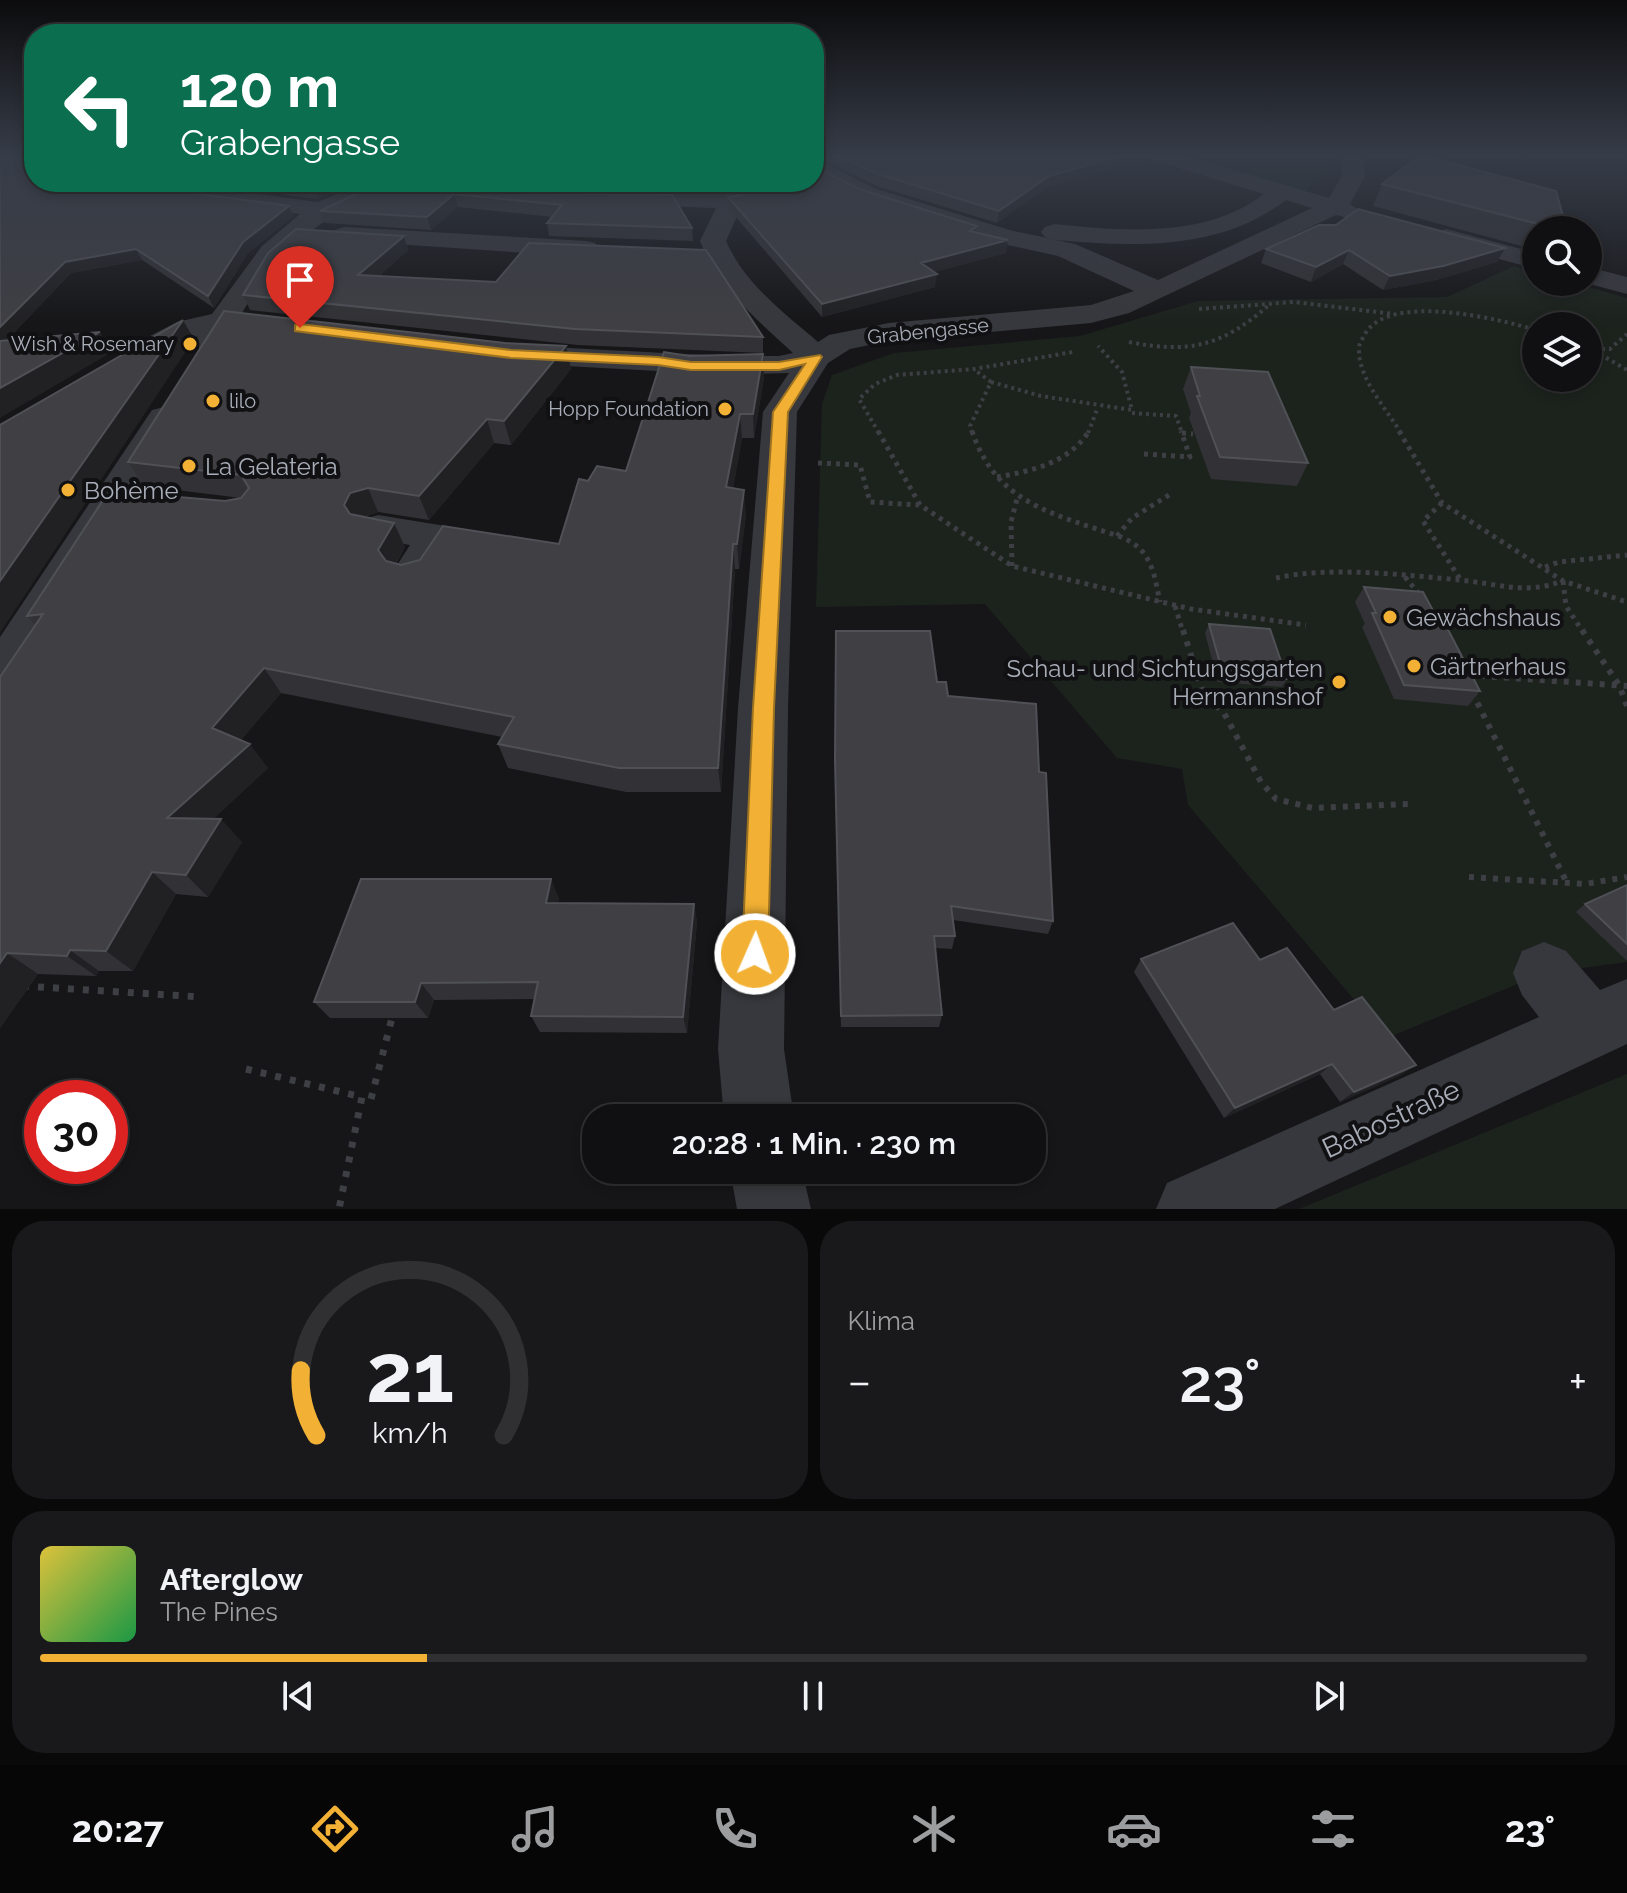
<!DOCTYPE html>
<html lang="de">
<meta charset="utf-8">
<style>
:root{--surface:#101012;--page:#19191b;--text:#f1f3f6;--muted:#9c9d9f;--line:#303032;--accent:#f2b134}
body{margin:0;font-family:Raleway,sans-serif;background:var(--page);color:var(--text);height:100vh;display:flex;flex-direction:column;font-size:30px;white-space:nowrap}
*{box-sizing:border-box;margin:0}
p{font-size:26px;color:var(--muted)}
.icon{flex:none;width:44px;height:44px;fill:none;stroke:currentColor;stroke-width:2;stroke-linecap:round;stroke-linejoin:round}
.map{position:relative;height:1209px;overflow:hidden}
.drawer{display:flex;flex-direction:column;gap:12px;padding:12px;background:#09090a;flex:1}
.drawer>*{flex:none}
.guide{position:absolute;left:24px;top:24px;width:800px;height:168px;border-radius:32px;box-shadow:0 4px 12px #0003,0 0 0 2px var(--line);background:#0b6e4f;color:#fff;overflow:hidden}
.tools{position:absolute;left:1522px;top:216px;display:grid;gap:16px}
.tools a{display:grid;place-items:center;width:80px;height:80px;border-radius:50%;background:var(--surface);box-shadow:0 4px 12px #0003,0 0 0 2px var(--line);font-size:40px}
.speed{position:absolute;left:24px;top:1080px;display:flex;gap:16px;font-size:40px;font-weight:700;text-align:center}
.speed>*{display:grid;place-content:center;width:104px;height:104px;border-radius:50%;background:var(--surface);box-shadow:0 4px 12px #0003,0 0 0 2px var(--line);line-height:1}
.speed .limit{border:12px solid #d22;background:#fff;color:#111}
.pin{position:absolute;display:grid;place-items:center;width:68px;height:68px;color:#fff;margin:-82px -34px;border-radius:50% 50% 50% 0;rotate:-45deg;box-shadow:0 0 8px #0007}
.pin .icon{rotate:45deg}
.me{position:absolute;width:88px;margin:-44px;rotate:2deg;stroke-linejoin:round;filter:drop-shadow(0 0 6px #0008)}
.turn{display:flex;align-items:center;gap:28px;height:168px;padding:0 24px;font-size:36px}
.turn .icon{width:104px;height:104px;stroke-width:2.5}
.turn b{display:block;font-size:56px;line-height:68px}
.big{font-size:60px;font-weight:600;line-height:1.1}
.drawer .tile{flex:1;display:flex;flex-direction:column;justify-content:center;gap:12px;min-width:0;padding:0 28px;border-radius:32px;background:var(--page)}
.drawer .dial{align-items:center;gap:0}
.dial svg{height:208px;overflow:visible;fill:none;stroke:var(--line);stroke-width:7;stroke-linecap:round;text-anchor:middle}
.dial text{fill:var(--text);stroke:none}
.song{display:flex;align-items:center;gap:24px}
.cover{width:96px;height:96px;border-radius:12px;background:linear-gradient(135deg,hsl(50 70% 55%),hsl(140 70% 35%))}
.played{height:8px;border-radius:4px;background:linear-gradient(90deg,var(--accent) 25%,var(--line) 25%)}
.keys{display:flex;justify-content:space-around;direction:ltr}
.heat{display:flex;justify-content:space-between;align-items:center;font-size:44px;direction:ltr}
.drawer .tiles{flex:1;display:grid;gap:12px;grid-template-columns:1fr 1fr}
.tile:last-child{grid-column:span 2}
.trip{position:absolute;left:582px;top:1104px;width:464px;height:80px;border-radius:32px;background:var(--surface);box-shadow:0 4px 12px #0003,0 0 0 2px var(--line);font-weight:600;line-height:80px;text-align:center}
.dock{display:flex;height:128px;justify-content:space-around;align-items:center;background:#060607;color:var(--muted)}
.dock .icon{width:56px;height:56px}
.dock .active{color:var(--accent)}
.dock b{font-size:36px;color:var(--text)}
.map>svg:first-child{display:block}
.green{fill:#1c231d;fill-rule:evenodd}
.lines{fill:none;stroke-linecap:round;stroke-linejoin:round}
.path-far3{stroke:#3d3f44;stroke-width:4;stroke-dasharray:3 4;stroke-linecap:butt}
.path-far2{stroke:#3d3f44;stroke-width:5;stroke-dasharray:4 5;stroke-linecap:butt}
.path-far1{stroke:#3d3f44;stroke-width:6;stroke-dasharray:5 7;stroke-linecap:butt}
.path{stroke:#3d3f44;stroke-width:7;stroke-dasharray:6 9;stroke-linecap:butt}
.minor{fill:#37383d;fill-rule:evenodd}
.wall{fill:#323236}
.shaded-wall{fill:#212124}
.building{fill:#3f3f44;stroke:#4f5156;stroke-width:2}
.route{fill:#f2b134;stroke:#9d7322;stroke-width:2}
.poi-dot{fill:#f2b134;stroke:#111113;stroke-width:3}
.labels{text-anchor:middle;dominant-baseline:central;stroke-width:8;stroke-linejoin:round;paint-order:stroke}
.far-street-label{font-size:20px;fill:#a8adb8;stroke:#111113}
.far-poi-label{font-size:20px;fill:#a8adb8;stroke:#111113;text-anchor:end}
.poi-label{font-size:24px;fill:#a8adb8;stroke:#111113;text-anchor:start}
.near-street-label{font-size:28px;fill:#a8adb8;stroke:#111113}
</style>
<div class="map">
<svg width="1627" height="1209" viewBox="0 0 1627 1209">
<rect width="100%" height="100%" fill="#161618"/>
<!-- green -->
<path class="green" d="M1181,155H1324L1327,164L1303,195L1179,157Z
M1514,266L1536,272V282H1571L1627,298V962L1544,973L1387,1038L1188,805L1182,769L1117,758L985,604L816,607L822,404L832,375L894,353L1080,336L1198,301L1447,297ZM1536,326H1588V378H1536Z
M1627,1074V1209H1299Z"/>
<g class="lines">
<!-- path-far3 -->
<path class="path-far3" d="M1199,309L1294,302L1394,314
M1129,342C1190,354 1223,346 1270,304
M1588,347L1627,370
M1595,349H1610L1627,334
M991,382L1041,396L1132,410L1122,372L1098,346
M1132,413L1176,416L1182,433
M879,433L859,399L875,384L897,375L974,369L1073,352
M972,433L970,426L991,382L975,370
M1088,433L1098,407
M1182,433H1185
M1401,433C1387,410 1359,379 1359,351C1358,345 1362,340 1365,334C1389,292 1499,319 1536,330"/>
<!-- path-far2 -->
<path class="path-far2" d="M878,431L920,505L1012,566L1191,609L1306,625
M972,431C993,494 1038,510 1097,529C1112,534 1130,538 1141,550C1154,564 1156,584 1160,602
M1399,431L1442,503L1563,581L1627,602
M1182,433L1193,434
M1144,454L1190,457L1181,431
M818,463L860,465L870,502L919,505
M997,477C1032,471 1069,463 1089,431
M1442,503L1423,521L1460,579
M1117,536L1132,518L1169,495
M1012,566L1011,522L1017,499
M1545,567L1559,562L1627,555
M1405,577L1420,595
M1276,578C1329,566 1405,575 1460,580C1500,584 1524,595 1563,581
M1563,581L1566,606L1583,632
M1175,606L1183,632"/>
<!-- path-far1 -->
<path class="path-far1" d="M1183,630L1203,693L1224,713L1261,782L1276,799L1313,808L1409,804
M1582,630L1619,685L1627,706
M1468,675L1627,686
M1472,692L1567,883
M1469,877L1585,884L1627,877"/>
<!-- path -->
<path class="path" d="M23,986L202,997
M246,1069L362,1097L339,1209
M371,1099L392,1018"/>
<!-- minor -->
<path class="minor" d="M1149,155H1183L1329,198L1342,176L1341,155H1363L1365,176L1350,204L1360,211L1357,216L1348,218L1336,215L1129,313L1091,323L889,341L850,349L828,363L797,412L788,708L784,1049L794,1118H724L718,1049L738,708L763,412L789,373L691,376L658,371L510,363L499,361L494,354L499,347L510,345C600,349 689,356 779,356L793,353C757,320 719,288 700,241L716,208L606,204L602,199L606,194L614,192L723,194L728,182H752L726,241C745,284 783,312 818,342L829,335L889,323L1091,305L1134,291L1058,256L999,243L860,199L814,174V158L876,189L1013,231L1053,239L1045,237L1041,232L1045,227L1054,224C1124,231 1205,239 1264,194L1152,160ZM1286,200L1312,208L1158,280L1075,244L1055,240C1134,247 1220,251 1286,200Z
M94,182H167L318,202L365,182H397L393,187C319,219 284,242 242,313L286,319L290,325L286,331L275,334L232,330L221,348L210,350L199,348L195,341L198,336L147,363L136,366L125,363L120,356L125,349L177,322L212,314L262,246L300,214L106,189L98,187Z
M344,227L586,241L595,243L599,249L595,255L586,257L335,240L331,235L335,230Z
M1446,229L1536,253V269L1437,242L1433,237L1437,232Z
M1588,267L1627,277V294L1582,282H1588Z
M164,407L176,410L181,417L17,688L0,693V637L152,410Z
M378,515L452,527L458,536L428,583L413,587L398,583L392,573L410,545L364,537L358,528L364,519Z
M1544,942L1566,951L1600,990L1627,979V1044L1275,1209H1156L1167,1183L1539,1017L1522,995L1513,973L1522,951Z
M730,1170H802L811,1209H737Z"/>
</g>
<!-- wall -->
<path class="wall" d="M0,155L34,182L294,216L248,253L214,308L142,260L71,273L8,339L0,340Z
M814,155H1149L1148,159L1046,188L997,223L877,186Z
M190,182H358L318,199Z
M381,182L510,193L692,228L693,241L549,236L547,223L553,217L458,207L431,230L325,223L320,211Z
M485,182H660L661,189L513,185Z
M705,182H814L859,189L977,226L976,232L1006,253L934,272L935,287L822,317L729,209L728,197L742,194L713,190Z
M1382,184L1565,223L1561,230H1536V250L1373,206Z
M404,236L408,250L379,276L763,337V353L578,345L250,310L243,295Z
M1505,248L1497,262L1436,280L1383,290L1343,264L1311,282L1261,263L1266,249Z
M505,343L566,346L571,369L511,445L494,443L429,520L378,512L364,517L405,547L396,564L401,565L559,544L588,481L626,471L764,377L754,438H742L733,488L746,515L739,569H735L721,792H626L508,768L498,744L502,737L281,693L241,740L268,768L213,819L242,842L208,897L176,894L133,971H99L96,976L38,974L0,1028L35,625L27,616L225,501L241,498L144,486L128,462Z
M1191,367L1308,463L1297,486L1211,479L1189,418L1191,413L1183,389Z
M1364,587L1437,618L1480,691L1468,706L1394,699L1362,627L1365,624L1355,602Z
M1209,624L1287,679L1282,687L1218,682L1205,633Z
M836,631L937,682L948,696L1039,772L1053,921L1048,934L953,920L955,936L952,949L935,948L942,1015L939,1027H841L835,774Z
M1627,885V960H1626L1576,912L1585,904Z
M559,898L558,903L694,904L697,922L687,1033L540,1032L531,1016L534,999L434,1000L428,1018H330L314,1002Z
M1141,959L1260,960L1334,1010L1401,1075L1340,1102L1320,1074L1224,1118L1134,972Z"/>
<!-- shaded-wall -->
<path class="shaded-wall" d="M1125,155H1149L1148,159L1046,188L997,223L999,211L1049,176Z
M325,182H358L318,199L313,187Z
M454,194L458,207L431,230L427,217Z
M289,206L294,216L248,253L214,308L208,296L243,242Z
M1565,223L1561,230H1549L1550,227Z
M404,236L408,250L364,289L358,275Z
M1008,240L1006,253L919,276L921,263Z
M1505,248L1497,262L1436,280L1383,290L1390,276Z
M136,249L142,260L71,273L8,339L0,340V327L65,262Z
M1349,250L1343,264L1311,282L1316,267Z
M937,274L935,287L822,317V304Z
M183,320L194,339L0,633V581Z
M100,332L112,352L0,418V388Z
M566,346L571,369L511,445L504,421Z
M763,354L764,377L754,438L753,414Z
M740,414L742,438L729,512L726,487Z
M487,419L494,443L429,520L419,496Z
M368,488L378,512L362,517L356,530L344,505L350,493Z
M744,490L746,515L739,569L737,544Z
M394,523L405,547L389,575L378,550Z
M733,544L735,569L721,792L718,768Z
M264,668L281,693L231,752L212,728Z
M250,744L268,768L189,842L167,818Z
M221,819L242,842L208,897L186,875Z
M152,872L176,894L133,971L106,951Z
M551,879L559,898L554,921L546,903Z
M694,904L697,922L687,1033L683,1017Z
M70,950L99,971L96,976L67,956Z
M7,953L38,974L0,1028V963Z
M421,983L434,1000L428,1018L415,1002Z
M1332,1064L1320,1074L1224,1118L1235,1108Z
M1416,1065L1401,1075L1340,1102L1354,1092Z"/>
<!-- building -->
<path class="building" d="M0,155H34V182H109L289,206L243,242L208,296L136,249L65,262L0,327Z
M837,155H1125L1049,176L999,211L878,174Z
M1421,155L1556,191L1565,223L1550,227L1382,184Z
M814,166L859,189L977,226L970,231L1008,240L921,263L937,274L822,304L728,197L742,195L745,187L742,182H739H814Z
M276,182H325L313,187Z
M381,182H405L510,193L672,195L692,228L547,223L562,205L454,194L427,217L320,211Z
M1358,209L1505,248L1443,266L1390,276L1349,250L1316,267L1266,249L1319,225H1336Z
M296,229L404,236L358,275L496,282L529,243L706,250L763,337L575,329L243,295L268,253Z
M224,311L505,343L566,346L504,421L487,419L419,496L368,488L350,493L344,505L350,514L394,523L378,550L386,561L401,565L420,560L443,526L559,544L579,479L588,481L597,466L626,471L664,352L689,356L763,354L753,414H740L726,487L744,490L737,544H733L718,768H619L498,744L514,717L264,668L212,728L250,744L167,818L221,819L186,875L152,872L106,951L70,950L67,956L7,953L0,963V677L43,614L27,616L109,491L225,501L241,498L249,488L241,475L128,462Z
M183,320L0,581V425Z
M100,332L0,388V341Z
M1191,367L1268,372L1308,463L1220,457L1197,396H1200Z
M1364,587L1423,592L1437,618H1442L1480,691L1404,685L1372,613H1376Z
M1209,624L1270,629L1287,679L1223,674Z
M836,631H930L937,682H946L948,696L1036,704L1039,772L1046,773L1053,921L951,906L955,936H934L942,1015L841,1016L835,760Z
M361,879H551L546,903L694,904L683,1017L531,1016L538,982L421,983L415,1002H314Z
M1627,885V944L1585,904Z
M1233,923L1260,960L1287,948L1334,1010L1362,997L1416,1065L1354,1092L1332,1064L1235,1108L1141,959Z"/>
<!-- sky -->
<linearGradient id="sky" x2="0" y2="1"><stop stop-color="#0c0c0d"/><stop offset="0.48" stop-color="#363c48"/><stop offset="1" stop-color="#363c48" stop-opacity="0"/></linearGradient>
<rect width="1627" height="324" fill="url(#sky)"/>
<!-- route -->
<path class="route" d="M300,324L511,350L658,357L691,362H779L820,355L822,357L788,412L774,708L768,954L764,963L755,966L746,963L742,954L753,708L773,412L805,364L779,370H691L658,365L511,358L295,331V325Z"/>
<!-- markers -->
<g class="poi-dot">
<circle cx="190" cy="344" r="8"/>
<circle cx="213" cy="401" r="8"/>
<circle cx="725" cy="409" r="8"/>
<circle cx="189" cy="466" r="8"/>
<circle cx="68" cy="490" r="8"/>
<circle cx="1390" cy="617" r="8"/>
<circle cx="1414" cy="666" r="8"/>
<circle cx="1339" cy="682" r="8"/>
</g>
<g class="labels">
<!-- far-street labels -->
<g class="far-street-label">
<text transform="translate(928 331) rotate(-6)">Grabengasse</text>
</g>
<!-- far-poi labels -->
<g class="far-poi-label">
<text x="174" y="344">Wish &amp; Rosemary</text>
<text x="229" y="401" text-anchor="start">lilo</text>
<text x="709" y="409">Hopp Foundation</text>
</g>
<!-- poi labels -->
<g class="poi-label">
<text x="205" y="466">La Gelateria</text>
<text x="84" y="490">Bohème</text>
<text x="1406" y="617">Gewächshaus</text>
<text x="1430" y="666">Gärtnerhaus</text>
<text x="1323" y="668" text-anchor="end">Schau- und Sichtungsgarten<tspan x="1323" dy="28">Hermannshof</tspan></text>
</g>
<!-- near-street labels -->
<g class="near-street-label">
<text transform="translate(1391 1119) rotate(-25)">Babostraße</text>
</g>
</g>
</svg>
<div class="tools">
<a><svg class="icon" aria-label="search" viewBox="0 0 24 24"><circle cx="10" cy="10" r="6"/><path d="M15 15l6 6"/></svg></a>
<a><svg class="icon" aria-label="layers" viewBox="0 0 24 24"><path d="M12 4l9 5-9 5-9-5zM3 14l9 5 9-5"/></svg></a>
</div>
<div class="speed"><div class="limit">30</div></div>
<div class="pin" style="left:300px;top:328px;background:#d93025"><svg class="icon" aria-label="arrive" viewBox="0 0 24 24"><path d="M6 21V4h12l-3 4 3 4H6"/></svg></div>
<svg class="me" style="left:755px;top:954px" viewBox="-20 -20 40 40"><circle r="17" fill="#f2b134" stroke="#fff" stroke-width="3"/><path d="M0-11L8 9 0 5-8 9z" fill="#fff"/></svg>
<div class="trip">20:28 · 1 Min. · 230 m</div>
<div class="guide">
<div class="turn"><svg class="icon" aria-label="left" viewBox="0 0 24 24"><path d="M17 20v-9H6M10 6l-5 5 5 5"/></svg><div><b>120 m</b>Grabengasse</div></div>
</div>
</div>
<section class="drawer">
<div class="tiles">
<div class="tile dial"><svg viewBox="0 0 100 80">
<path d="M14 69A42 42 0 1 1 86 69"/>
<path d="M14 69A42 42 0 0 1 8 44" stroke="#f2b134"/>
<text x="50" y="56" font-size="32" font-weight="700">21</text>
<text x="50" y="72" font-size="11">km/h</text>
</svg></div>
<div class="tile"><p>Klima</p>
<div class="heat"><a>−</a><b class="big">23°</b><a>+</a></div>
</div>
<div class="tile">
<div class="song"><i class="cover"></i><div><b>Afterglow</b><p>The Pines</p></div></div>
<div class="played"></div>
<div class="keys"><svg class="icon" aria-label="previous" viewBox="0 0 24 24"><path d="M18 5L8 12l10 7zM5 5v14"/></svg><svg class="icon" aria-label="pause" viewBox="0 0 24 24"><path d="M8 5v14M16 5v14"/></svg><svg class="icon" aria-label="next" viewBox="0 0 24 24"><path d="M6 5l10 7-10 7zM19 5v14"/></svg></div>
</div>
</div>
</section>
<nav class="dock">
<b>20:27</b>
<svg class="icon active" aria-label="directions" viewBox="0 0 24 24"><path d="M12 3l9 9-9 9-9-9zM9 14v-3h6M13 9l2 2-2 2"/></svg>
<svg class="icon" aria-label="music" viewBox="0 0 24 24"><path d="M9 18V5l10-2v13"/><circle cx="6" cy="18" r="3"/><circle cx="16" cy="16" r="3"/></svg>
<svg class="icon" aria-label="phone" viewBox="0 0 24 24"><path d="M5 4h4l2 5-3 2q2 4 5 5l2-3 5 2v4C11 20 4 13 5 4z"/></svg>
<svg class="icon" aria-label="climate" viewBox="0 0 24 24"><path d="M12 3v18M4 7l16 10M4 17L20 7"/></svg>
<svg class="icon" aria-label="car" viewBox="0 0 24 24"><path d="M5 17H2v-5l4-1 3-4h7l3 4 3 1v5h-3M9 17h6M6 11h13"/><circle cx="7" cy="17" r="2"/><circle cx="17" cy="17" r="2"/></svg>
<svg class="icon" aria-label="filters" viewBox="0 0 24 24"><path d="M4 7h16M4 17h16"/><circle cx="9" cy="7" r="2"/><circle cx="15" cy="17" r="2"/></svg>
<b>23°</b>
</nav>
